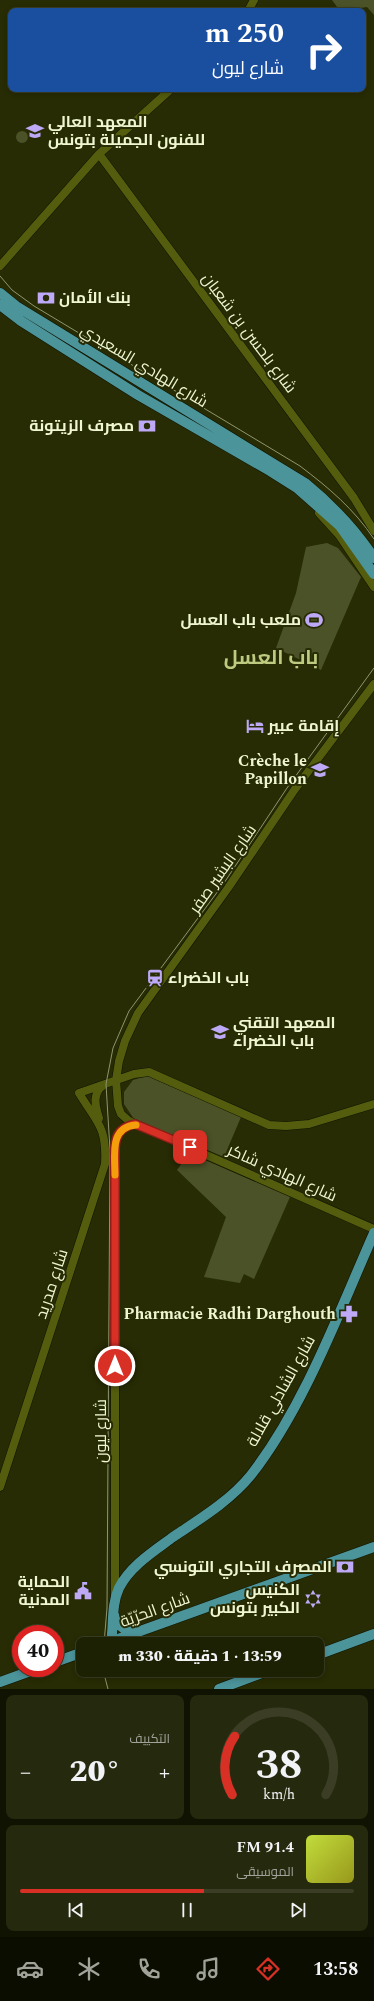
<!DOCTYPE html>
<html lang="ar">
<meta charset="utf-8">
<style>
:root{--surface:#1d2103;--page:#25290d;--text:#f1f3f6;--muted:#a0a39a;--line:#3b3e25;--accent:#d93025}
body{margin:0;font-family:Spectral,Cairo,serif;background:var(--page);color:var(--text);direction:rtl;height:100vh;display:flex;flex-direction:column;font-size:15px;white-space:nowrap}
*{box-sizing:border-box;margin:0}
p{font-size:13px;color:var(--muted)}
.icon{flex:none;width:22px;height:22px;fill:none;stroke:currentColor;stroke-width:2;stroke-linecap:round;stroke-linejoin:round}
.map{position:relative;height:1689px;overflow:hidden;direction:ltr}
.side{display:flex;flex-direction:column;gap:6px;padding:6px;background:#101202;flex:1}
.side>*{flex:none}
.banner{position:absolute;left:8px;top:8px;width:358px;height:84px;border-radius:8px;box-shadow:0 2px 6px #0003,0 0 0 1px var(--line);direction:rtl;background:#1a4fa0;color:#fff;overflow:hidden}
.speed{position:absolute;left:12px;top:1625px;display:flex;gap:8px;font-size:20px;font-weight:700;text-align:center}
.speed>*{display:grid;place-content:center;width:52px;height:52px;border-radius:50%;background:var(--surface);box-shadow:0 2px 6px #0003,0 0 0 1px var(--line);line-height:1}
.speed .limit{border:6px solid #d22;background:#fff;color:#111}
.pin{position:absolute;display:grid;place-items:center;width:34px;height:34px;color:#fff;margin:-17px;border-radius:8px;box-shadow:0 2px 6px #0006}
.me{position:absolute;width:44px;margin:-22px;rotate:0deg;stroke-linejoin:round;filter:drop-shadow(0 0 3px #0008)}
.turn{display:flex;align-items:center;gap:14px;height:84px;padding:0 16px;font-size:18px}
.turn .icon{width:52px;height:52px;stroke-width:2.5}
.turn b{display:block;font-size:28px;line-height:34px}
.big{font-size:30px;font-weight:800;line-height:1.1}
.side .widget{flex:1;display:flex;flex-direction:column;justify-content:center;gap:6px;min-width:0;padding:0 14px;border-radius:8px;background:var(--page)}
.side .dial{align-items:center;gap:0}
.dial svg{height:104px;overflow:visible;fill:none;stroke:var(--line);stroke-width:7;stroke-linecap:round;text-anchor:middle}
.dial text{fill:var(--text);stroke:none}
.song{display:flex;align-items:center;gap:12px}
.cover{width:48px;height:48px;border-radius:6px;background:linear-gradient(135deg,hsl(70 70% 55%),hsl(60 70% 35%))}
.played{height:4px;border-radius:2px;background:linear-gradient(90deg,var(--accent) 55%,var(--line) 55%)}
.keys{display:flex;justify-content:space-around;direction:ltr}
.heat{display:flex;justify-content:space-between;align-items:center;font-size:22px;direction:ltr}
.side .tiles{flex:1;display:grid;gap:6px;grid-template-columns:1fr 1fr}
.widget:last-child{grid-column:span 2}
.trip{position:absolute;left:76px;top:1637px;width:248px;height:40px;border-radius:8px;background:var(--surface);box-shadow:0 2px 6px #0003,0 0 0 1px var(--line);font-weight:800;line-height:40px;text-align:center;direction:rtl}
.tabs{display:flex;height:64px;justify-content:space-around;align-items:center;background:#0c0d01;color:var(--muted)}
.tabs .icon{width:28px;height:28px}
.tabs .selected{color:var(--accent)}
.tabs b{font-size:18px;color:var(--text)}
.map>svg:first-child{display:block}
.green{fill:#4c5227}
.lines{fill:none;stroke-linecap:round;stroke-linejoin:round}
.minor-casing{stroke:#101301;stroke-width:9}
.major-casing{stroke:#101301;stroke-width:11}
.minor{stroke:#545c0e;stroke-width:8}
.major{stroke:#4b949a;stroke-width:10}
.tram{stroke:#8f956e;stroke-width:1}
.route-casing{stroke:#8d1f18;stroke-width:10}
.route{stroke:#d93025;stroke-width:7}
.slow{stroke:#f59e0b;stroke-width:7}
.labels{text-anchor:middle;dominant-baseline:central;stroke-width:4;stroke-linejoin:round;paint-order:stroke}
.poi-label{font-size:16px;font-weight:bold;fill:#eff6d1;stroke:#272c04;text-anchor:end}
.street-label{font-size:16px;fill:#eff6d1;stroke:#272c04}
.district-label{font-size:20px;font-weight:bold;fill:#beca80;stroke:#272c04}
</style>
<div class="map">
<svg width="374" height="1689" viewBox="0 0 374 1689">
<rect width="100%" height="100%" fill="#272c04"/>
<!-- green -->
<path class="green" d="M332,0H374V15L367,7L340,11Z
M16 137a6 6 0 1 1 12 0a6 6 0 1 1-12 0Z
M327,543L338,548L361,577L321,670L276,648L296,593L306,547Z
M147,1076L241,1117L224,1157L134,1119L124,1104V1092L133,1080Z
M189,1153L290,1197L254,1279L244,1274L240,1283L204,1277L226,1217L177,1170Z"/>
<g class="lines">
<!-- minor casing -->
<g class="minor-casing">
<path id="minor" d="M248,11L254,0
M99,154L354,498L374,531
M0,266L99,154L171,89
M319,513L339,535L374,587
M374,684L295,789L228,888L138,1013L125,1041L119,1061L116,1080L118,1106L121,1114L129,1121L374,1229
M99,1118C95,1105 92,1093 104,1085
M0,1487L105,1164C107,1126 97,1123 79,1093L134,1074L149,1072L269,1125L286,1126L309,1124L374,1104
M115,1595V1147C116,1133 122,1127 135,1124"/>
</g>
<!-- major casing -->
<g class="major-casing">
<path id="major" d="M0,293L16,306L305,483C332,505 355,529 374,558
M0,305L21,321L138,395L270,471L297,488L340,526L374,574
M114,1615C118,1628 125,1630 137,1632
M111,1642C114,1625 111,1605 119,1588C130,1566 154,1551 173,1537C200,1519 231,1500 251,1475C304,1407 339,1312 374,1233
M107,1643L374,1547
M317,1655L374,1634
M55,1662L83,1652
M0,1682L39,1668
M219,1689L270,1670"/>
</g>
<!-- minor -->
<use href="#minor" class="minor"/>
<!-- major -->
<use href="#major" class="major"/>
<!-- tram -->
<path class="tram" d="M0,276L12,290L34,306L300,466C329,488 354,509 374,539
M104,1644L107,1608L110,1150L106,1084L113,1048L129,1011L224,883L287,788L374,668
M103,1670L108,1689"/>
</g>
<g class="lines">
<!-- route casing -->
<g class="route-casing">
<path id="route" d="M115,1366V1147C116,1133 122,1127 135,1124L190,1147"/>
</g>
<!-- route -->
<use href="#route" class="route"/>
<!-- slow -->
<path class="slow" d="M115,1175C115,1156 109,1127 136,1125"/>
</g>
<!-- icons -->
<defs>
<g id="university-bare" transform="scale(1.38)"><path d="M0-5L7-2L0 1L-7-2ZM-4 1L0 2.5L4 1V4Q0 6-4 4Z" fill="#bda9f5" stroke="#272c04" stroke-width="2.5" paint-order="stroke"/></g>
<g id="bank-bare" transform="scale(1.38)"><path d="M-6-4H6V4H-6ZM0-2.3a2.3 2.3 0 1 0 0 4.6a2.3 2.3 0 1 0 0-4.6Z" fill="#bda9f5" stroke="#272c04" stroke-width="2.5" paint-order="stroke"/></g>
<g id="stadium-bare" transform="scale(1.38)"><path d="M0-5a6.5 5 0 1 0 0 10a6.5 5 0 1 0 0-10ZM-3.5-1.8h7v3.6h-7Z" fill="#bda9f5" stroke="#272c04" stroke-width="2.5" paint-order="stroke"/></g>
<g id="hotel-bare" transform="scale(1.38)"><path d="M-6-4.5h1.5V1H6V5H4.5V3h-9V5H-6ZM-4 0a1.8 1.8 0 1 1 3.6 0ZM.5 0V-2.5h3Q6-2.5 6 0Z" fill="#bda9f5" stroke="#272c04" stroke-width="2.5" paint-order="stroke"/></g>
<g id="school-bare" transform="scale(1.38)"><path d="M0-5L7-2L0 1L-7-2ZM-4 1L0 2.5L4 1V4Q0 6-4 4Z" fill="#bda9f5" stroke="#272c04" stroke-width="2.5" paint-order="stroke"/></g>
<g id="station-bare" transform="scale(1.38)"><path d="M-3-6H3Q5-6 5-4V2Q5 4 3 4L4.5 6H3L1.5 4h-3L-3 6H-4.5L-3 4Q-5 4-5 2V-4Q-5-6-3-6ZM-3.5-4v3h7v-3ZM-3.5 1v1.5H-2V1ZM2 1v1.5H3.5V1Z" fill="#bda9f5" stroke="#272c04" stroke-width="2.5" paint-order="stroke"/></g>
<g id="pharmacy-bare" transform="scale(1.38)"><path d="M-2-6h4v4h4v4h-4v4h-4v-4h-4v-4h4Z" fill="#bda9f5" stroke="#272c04" stroke-width="2.5" paint-order="stroke"/></g>
<g id="civic-bare" transform="scale(1.38)"><path d="M-.6-6.5H3V-4.5H.6V-3L4-1V1h2V6H-6V1h2V-1L-.6-3ZM-1.2 2.5V6h2.4V2.5Z" fill="#bda9f5" stroke="#272c04" stroke-width="2.5" paint-order="stroke"/></g>
<g id="synagogue-bare" transform="scale(1.38)"><path d="M0-6.5L5.6 3.2H-5.6ZM0 6.5L5.6-3.2H-5.6Z" fill="#bda9f5" stroke="#272c04" stroke-width="2.5" paint-order="stroke"/></g>
</defs>
<g fill-rule="evenodd">
<use href="#university-bare" x="35" y="131"/>
<use href="#bank-bare" x="46" y="298"/>
<use href="#bank-bare" x="147" y="426"/>
<use href="#stadium-bare" x="314" y="620"/>
<use href="#hotel-bare" x="255" y="726"/>
<use href="#school-bare" x="320" y="770"/>
<use href="#station-bare" x="155" y="978"/>
<use href="#school-bare" x="220" y="1032"/>
<use href="#pharmacy-bare" x="349" y="1314"/>
<use href="#bank-bare" x="345" y="1567"/>
<use href="#civic-bare" x="83" y="1591"/>
<use href="#synagogue-bare" x="313" y="1599"/>
</g>
<g class="labels">
<!-- poi labels -->
<g class="poi-label">
<text x="48" y="122" text-anchor="start">المعهد العالي<tspan x="48" dy="18">للفنون الجميلة بتونس</tspan></text>
<text x="59" y="298" text-anchor="start">بنك الأمان</text>
<text x="134" y="426">مصرف الزيتونة</text>
<text x="301" y="620">ملعب باب العسل</text>
<text x="268" y="726" text-anchor="start">إقامة عبير</text>
<text x="307" y="761">Crèche le<tspan x="307" dy="18">Papillon</tspan></text>
<text x="168" y="978" text-anchor="start">باب الخضراء</text>
<text x="233" y="1023" text-anchor="start">المعهد التقني<tspan x="233" dy="18">باب الخضراء</tspan></text>
<text x="336" y="1314">Pharmacie Radhi Darghouth</text>
<text x="332" y="1567">المصرف التجاري التونسي</text>
<text x="70" y="1582">الحماية<tspan x="70" dy="18">المدنية</tspan></text>
<text x="300" y="1590">الكنيس<tspan x="300" dy="18">الكبير بتونس</tspan></text>
</g>
<!-- street labels -->
<g class="street-label">
<text transform="translate(249 333) rotate(53)">شارع بلحسن بن شعبان</text>
<text transform="translate(144 366) rotate(31)">شارع الهادي السعيدي</text>
<text transform="translate(223 869) rotate(-55)">شارع البشير صفر</text>
<text transform="translate(282 1173) rotate(24)">شارع الهادي شاكر</text>
<text transform="translate(52 1284) rotate(-72)">شارع مدريد</text>
<text transform="translate(281 1391) rotate(-61)">شارع الشادلي قلالة</text>
<text transform="translate(101 1431) rotate(-90)">شارع ليون</text>
<text transform="translate(155 1610) rotate(-20)">شارع الحرّيّة</text>
</g>
<!-- district labels -->
<g class="district-label">
<text x="271" y="658">باب العسل</text>
</g>
</g>
</svg>
<div class="speed"><div class="limit">40</div></div>
<div class="pin" style="left:190px;top:1147px;background:#d93025"><svg class="icon" aria-label="arrive" viewBox="0 0 24 24"><path d="M6 21V4h12l-3 4 3 4H6"/></svg></div>
<svg class="me" style="left:115px;top:1366px" viewBox="-20 -20 40 40"><circle r="17" fill="#d93025" stroke="#fff" stroke-width="3"/><path d="M0-11L8 9 0 5-8 9z" fill="#fff"/></svg>
<div class="trip">13:59 · 1 دقيقة · 330 m</div>
<div class="banner">
<div class="turn"><svg class="icon" aria-label="right" viewBox="0 0 24 24"><path d="M7 20v-9h11M14 6l5 5-5 5"/></svg><div><b>250 m</b>شارع ليون</div></div>
</div>
</div>
<section class="side">
<div class="tiles">
<div class="widget dial"><svg viewBox="0 0 100 80">
<path d="M14 69A42 42 0 1 1 86 69"/>
<path d="M14 69A42 42 0 0 1 16 24" stroke="#d93025"/>
<text x="50" y="56" font-size="32" font-weight="700">38</text>
<text x="50" y="72" font-size="11">km/h</text>
</svg></div>
<div class="widget"><p>التكييف</p>
<div class="heat"><a>−</a><b class="big">20°</b><a>+</a></div>
</div>
<div class="widget">
<div class="song"><i class="cover"></i><div><b>91.4 FM</b><p>الموسيقى</p></div></div>
<div class="played"></div>
<div class="keys"><svg class="icon" aria-label="previous" viewBox="0 0 24 24"><path d="M18 5L8 12l10 7zM5 5v14"/></svg><svg class="icon" aria-label="pause" viewBox="0 0 24 24"><path d="M8 5v14M16 5v14"/></svg><svg class="icon" aria-label="next" viewBox="0 0 24 24"><path d="M6 5l10 7-10 7zM19 5v14"/></svg></div>
</div>
</div>
</section>
<nav class="tabs">
<b>13:58</b>
<svg class="icon selected" aria-label="directions" viewBox="0 0 24 24"><path d="M12 3l9 9-9 9-9-9zM9 14v-3h6M13 9l2 2-2 2"/></svg>
<svg class="icon" aria-label="music" viewBox="0 0 24 24"><path d="M9 18V5l10-2v13"/><circle cx="6" cy="18" r="3"/><circle cx="16" cy="16" r="3"/></svg>
<svg class="icon" aria-label="phone" viewBox="0 0 24 24"><path d="M5 4h4l2 5-3 2q2 4 5 5l2-3 5 2v4C11 20 4 13 5 4z"/></svg>
<svg class="icon" aria-label="climate" viewBox="0 0 24 24"><path d="M12 3v18M4 7l16 10M4 17L20 7"/></svg>
<svg class="icon" aria-label="car" viewBox="0 0 24 24"><path d="M5 17H2v-5l4-1 3-4h7l3 4 3 1v5h-3M9 17h6M6 11h13"/><circle cx="7" cy="17" r="2"/><circle cx="17" cy="17" r="2"/></svg>
</nav>
